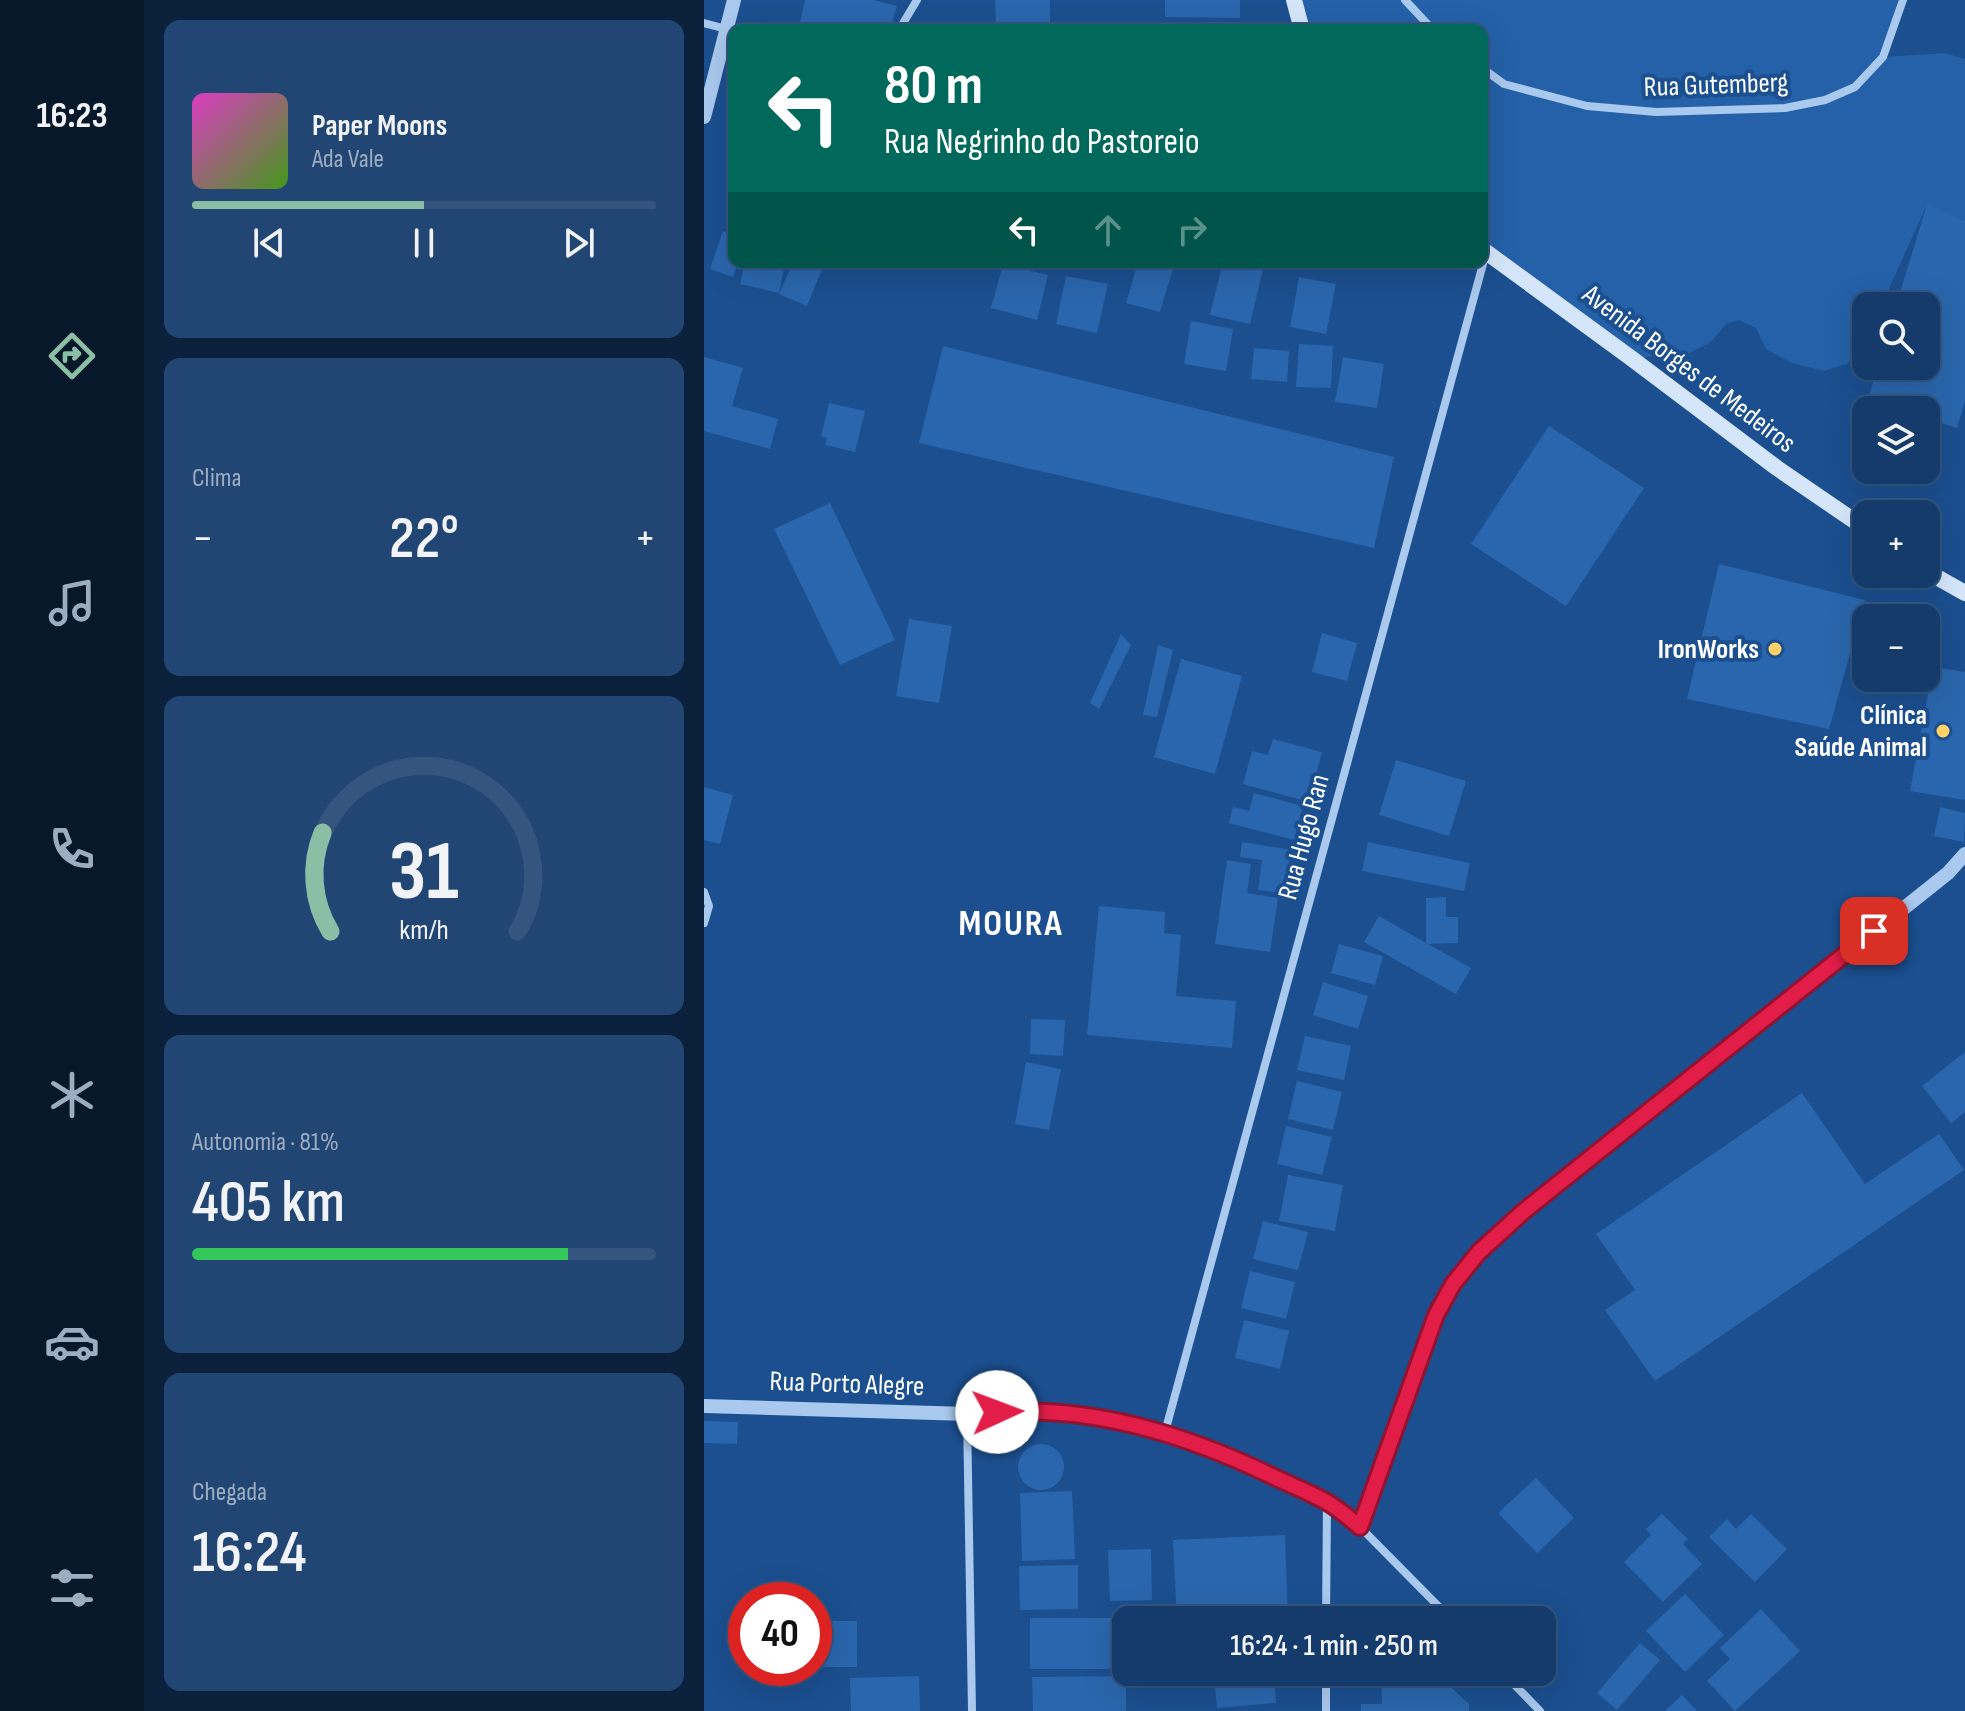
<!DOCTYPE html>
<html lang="pt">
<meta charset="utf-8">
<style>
:root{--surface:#143b6b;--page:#214673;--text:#f1f3f6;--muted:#9dadc1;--line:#33557e;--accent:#8abfa5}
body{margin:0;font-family:"Sofia Sans Condensed",sans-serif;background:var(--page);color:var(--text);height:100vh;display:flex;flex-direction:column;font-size:30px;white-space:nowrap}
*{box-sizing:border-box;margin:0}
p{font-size:26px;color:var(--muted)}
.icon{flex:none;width:44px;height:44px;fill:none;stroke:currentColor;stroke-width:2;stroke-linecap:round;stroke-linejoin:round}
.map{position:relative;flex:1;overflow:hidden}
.drawer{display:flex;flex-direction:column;gap:20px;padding:20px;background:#0b203b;width:560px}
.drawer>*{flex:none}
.hud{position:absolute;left:24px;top:24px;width:760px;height:244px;border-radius:16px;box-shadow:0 8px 32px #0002,0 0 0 2px var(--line);background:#00695c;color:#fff;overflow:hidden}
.fabs{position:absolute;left:1148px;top:292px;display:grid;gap:16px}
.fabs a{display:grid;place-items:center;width:88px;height:88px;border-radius:16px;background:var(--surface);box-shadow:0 8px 32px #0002,0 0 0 2px var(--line);font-size:40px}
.speed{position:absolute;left:24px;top:1582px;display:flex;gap:16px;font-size:40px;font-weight:700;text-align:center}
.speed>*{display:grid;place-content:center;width:104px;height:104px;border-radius:50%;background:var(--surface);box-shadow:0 8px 32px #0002,0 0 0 2px var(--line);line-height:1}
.speed .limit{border:12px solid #d22;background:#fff;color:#111}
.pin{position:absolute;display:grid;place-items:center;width:68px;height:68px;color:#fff;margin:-34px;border-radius:16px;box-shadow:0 4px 12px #0006}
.me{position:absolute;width:88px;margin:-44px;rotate:88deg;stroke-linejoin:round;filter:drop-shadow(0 0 6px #0008)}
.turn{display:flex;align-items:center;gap:28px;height:168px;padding:0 24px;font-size:36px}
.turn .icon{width:104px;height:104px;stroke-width:2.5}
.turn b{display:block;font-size:56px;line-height:68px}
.lanes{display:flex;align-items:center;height:76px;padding:0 24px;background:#0003;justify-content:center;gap:40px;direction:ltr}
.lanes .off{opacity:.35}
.big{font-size:60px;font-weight:600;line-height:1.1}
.drawer .tile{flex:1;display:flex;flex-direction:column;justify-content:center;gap:12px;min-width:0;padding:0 28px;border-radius:16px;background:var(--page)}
.drawer .dial{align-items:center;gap:0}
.dial svg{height:208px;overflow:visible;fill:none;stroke:var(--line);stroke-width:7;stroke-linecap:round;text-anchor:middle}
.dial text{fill:var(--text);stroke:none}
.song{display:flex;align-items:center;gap:24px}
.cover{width:96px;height:96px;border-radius:12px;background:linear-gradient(135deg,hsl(310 70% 55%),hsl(100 70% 35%))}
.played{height:8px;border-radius:4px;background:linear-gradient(90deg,var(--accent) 50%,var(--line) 50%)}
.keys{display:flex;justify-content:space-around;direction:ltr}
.heat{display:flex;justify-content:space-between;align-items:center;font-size:44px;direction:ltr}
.charge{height:12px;border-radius:6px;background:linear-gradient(90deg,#34c759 81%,var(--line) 0)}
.trip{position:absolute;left:408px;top:1606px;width:444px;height:80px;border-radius:16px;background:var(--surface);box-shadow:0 8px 32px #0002,0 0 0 2px var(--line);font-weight:600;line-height:80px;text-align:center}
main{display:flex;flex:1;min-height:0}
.menu{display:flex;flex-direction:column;width:144px;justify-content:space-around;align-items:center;background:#08182b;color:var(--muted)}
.menu .icon{width:56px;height:56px}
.menu .on{color:var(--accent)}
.menu b{font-size:36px;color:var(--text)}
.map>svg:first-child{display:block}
.green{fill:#2461a8}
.building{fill:#2a66ad}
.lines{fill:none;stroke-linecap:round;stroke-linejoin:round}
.minor{stroke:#a9c9ee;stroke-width:8}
.tertiary{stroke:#a9c9ee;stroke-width:14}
.secondary{stroke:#d6e6fa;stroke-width:16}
.route-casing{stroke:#92132f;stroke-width:20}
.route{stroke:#e11d48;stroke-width:14}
.poi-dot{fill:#ffd166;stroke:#1b4f8f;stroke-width:3}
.labels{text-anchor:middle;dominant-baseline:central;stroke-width:8;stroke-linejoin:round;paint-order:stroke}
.street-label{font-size:28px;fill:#fff;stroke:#1b4f8f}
.poi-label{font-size:28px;font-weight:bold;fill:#fff;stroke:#1b4f8f;text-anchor:end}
.district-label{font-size:36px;font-weight:bold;letter-spacing:2px;fill:#fff;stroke:#1b4f8f}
</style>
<main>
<nav class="menu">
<b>16:23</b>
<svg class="icon on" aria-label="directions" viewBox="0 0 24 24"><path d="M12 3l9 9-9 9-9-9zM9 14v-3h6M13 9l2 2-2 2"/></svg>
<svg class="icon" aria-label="music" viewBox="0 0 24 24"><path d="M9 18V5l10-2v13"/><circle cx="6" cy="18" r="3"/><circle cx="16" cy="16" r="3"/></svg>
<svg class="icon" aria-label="phone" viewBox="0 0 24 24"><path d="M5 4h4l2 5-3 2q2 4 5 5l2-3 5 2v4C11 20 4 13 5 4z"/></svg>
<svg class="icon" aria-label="climate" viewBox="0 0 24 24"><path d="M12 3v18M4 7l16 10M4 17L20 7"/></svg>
<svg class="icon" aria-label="car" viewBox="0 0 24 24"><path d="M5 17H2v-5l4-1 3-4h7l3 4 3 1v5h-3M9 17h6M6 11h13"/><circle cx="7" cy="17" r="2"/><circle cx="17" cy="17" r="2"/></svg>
<svg class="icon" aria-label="filters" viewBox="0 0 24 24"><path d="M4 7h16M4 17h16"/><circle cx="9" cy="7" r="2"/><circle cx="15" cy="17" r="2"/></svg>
</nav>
<section class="drawer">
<div class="tile">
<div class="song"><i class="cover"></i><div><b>Paper Moons</b><p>Ada Vale</p></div></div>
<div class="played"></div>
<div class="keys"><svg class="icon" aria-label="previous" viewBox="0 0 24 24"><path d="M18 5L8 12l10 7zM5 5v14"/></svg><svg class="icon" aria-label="pause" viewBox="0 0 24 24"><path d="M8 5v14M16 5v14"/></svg><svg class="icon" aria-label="next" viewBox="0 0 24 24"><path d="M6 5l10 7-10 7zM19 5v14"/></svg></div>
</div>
<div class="tile"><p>Clima</p>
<div class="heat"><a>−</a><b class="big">22°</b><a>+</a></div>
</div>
<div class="tile dial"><svg viewBox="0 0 100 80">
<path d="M14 69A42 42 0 1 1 86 69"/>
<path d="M14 69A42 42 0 0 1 11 31" stroke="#8abfa5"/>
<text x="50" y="56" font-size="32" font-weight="700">31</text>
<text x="50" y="72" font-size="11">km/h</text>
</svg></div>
<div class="tile"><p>Autonomia · 81%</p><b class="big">405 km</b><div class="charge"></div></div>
<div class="tile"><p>Chegada</p><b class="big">16:24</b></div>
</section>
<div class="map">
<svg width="1261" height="1711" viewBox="0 0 1261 1711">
<rect width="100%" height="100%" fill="#1b4f8f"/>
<!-- green -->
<path class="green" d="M590,0H1194L1180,57L1241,53L1261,59V221L1223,205L1177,306H1162V338L1160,342L1143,364L1120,371L1088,363L1062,349L1052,328L1035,320L1022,324L1007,342L982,355L927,358L778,249V30H598Z"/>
<!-- building -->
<path class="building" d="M101,0H170L193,6L186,30H128L96,22Z
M291,0H346V30H292Z
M461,0H536V18L461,17Z
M464,25L538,27V30H464Z
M1223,204L1261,221V401L1253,428L1222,418V410H1199L1164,399L1174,366H1222V306H1192Z
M19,231L30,235V262H34L29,277L6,269Z
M41,262H74L81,264L75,293L36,284Z
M89,262H121L103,306L75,294Z
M434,262H471L456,312L422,303Z
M519,262H529L559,269L546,324L506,315Z
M299,264L344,275L333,320L287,308Z
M362,276L404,284L393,333L352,324Z
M595,277L632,284L622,334L586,327Z
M487,321L529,329L522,371L480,364Z
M595,344L629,346L627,388L592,387Z
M239,346L690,457L670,548L215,443Z
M550,348L585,351L583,382L547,379Z
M0,357L39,368L28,406L74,419L66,449L0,431Z
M639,357L680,364L673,408L631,402Z
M125,403L161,411L151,452L121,445L123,438L117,436Z
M845,426L940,488L862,606L767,544Z
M126,503L191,640L136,665L70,529Z
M1015,564L1161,600L1125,729L983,699Z
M205,619L248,626L235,703L192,696Z
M618,633L653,643L643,681L608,672Z
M417,634L427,645L395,709L386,703Z
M454,645L469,650L453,717L439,715Z
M477,659L538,676L511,774L450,757Z
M1229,667L1261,672V800L1206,791Z
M569,739L618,752L605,802L539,784L548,751L564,755Z
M692,760L762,781L745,836L675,815Z
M0,787L29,795L16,844L0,840Z
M550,793L599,806L590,840L525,823L529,807L545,811Z
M1236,807L1261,813L1260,842L1230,836Z
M538,842L587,850L580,893L554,890L558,860L536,857Z
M664,842L766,863L760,891L658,871Z
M523,860L547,864L543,893L574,898L566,952L511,944Z
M742,897V917H754V943L724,944L767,968L752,994L660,942L675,916L722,943V898Z
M395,906L461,912L460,933L477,935L472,996L532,1001L528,1048L383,1035Z
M635,944L679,956L671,985L627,973Z
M619,982L664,996L654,1029L609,1015Z
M327,1019L361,1020L359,1056L326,1054Z
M601,1036L647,1046L640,1080L593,1070Z
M1261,1052V1112L1247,1123L1218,1086Z
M322,1062L357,1069L345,1130L311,1124Z
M593,1081L638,1092L629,1130L584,1119Z
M1098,1093L1161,1184L1235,1134L1260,1170L951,1381L901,1310L931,1290L892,1234Z
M582,1126L628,1137L618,1175L573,1164Z
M584,1175L639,1185L631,1231L575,1221Z
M559,1221L604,1232L594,1270L549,1259Z
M546,1271L591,1282L582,1319L537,1308Z
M540,1320L585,1331L576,1369L531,1358Z
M0,1421L34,1422L33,1444L0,1443Z
M314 1467a23 23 0 1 1 46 0a23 23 0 1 1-46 0Z
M832,1478L870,1518L833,1553L794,1513Z
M368,1491L371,1559L318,1561L316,1493Z
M958,1514L984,1539L979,1544L998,1564L959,1602L920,1562L947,1535L942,1529Z
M1047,1514L1083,1549L1051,1582L1005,1537L1023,1519L1032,1529Z
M581,1535L584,1620H473L469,1540Z
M447,1549L448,1600L406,1601L404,1550Z
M374,1565V1609L316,1610L315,1566Z
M981,1594L1020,1635L981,1672L942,1631Z
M1057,1609L1096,1651L1031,1711L1003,1681L1026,1659L1016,1648Z
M326,1618H422V1669H326Z
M110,1621H153V1667H110Z
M936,1643L956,1660L913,1710L893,1693Z
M542,1672H570L572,1703L513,1708L510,1674Z
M677,1672H739L740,1681L765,1704V1711H657V1704H678Z
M215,1676L216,1711H147L146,1678Z
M422,1676V1711H329L328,1677Z
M978,1695L993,1711H961Z"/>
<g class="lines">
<!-- minor -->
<path class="minor" d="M701,0L729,30
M0,23L30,31
M195,30L213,0
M778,68L800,84L883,106L952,112L1081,108L1121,100L1151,87L1179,57L1199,0
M0,892L5,906L0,923
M263,1414L268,1711
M461,1432L782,253
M656,1527L748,1620
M622,1620L623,1502
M798,1672L836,1711
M622,1711V1672"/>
<!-- tertiary -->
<path class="tertiary" d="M0,117L30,0
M0,1406L263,1414L323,1410L389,1415L461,1432L530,1458L623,1502L656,1527L732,1315L749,1284L775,1252L820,1211L1244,873L1261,854"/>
<!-- secondary -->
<path class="secondary" d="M590,0L598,30
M778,249L927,358L1073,468L1162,529
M1222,571L1261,593"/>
</g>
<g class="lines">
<!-- route casing -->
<g class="route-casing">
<path id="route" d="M293,1412C389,1406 480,1434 566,1475C584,1484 603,1491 621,1501C634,1508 645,1518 656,1527L732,1315L749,1284L775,1252L820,1211L1170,931"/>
</g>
<!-- route -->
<use href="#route" class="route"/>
</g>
<!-- markers -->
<g class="poi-dot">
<circle cx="1071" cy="649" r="8"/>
<circle cx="1239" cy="731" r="8"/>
</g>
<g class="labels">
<!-- street labels -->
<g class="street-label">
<text transform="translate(1012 85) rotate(-2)">Rua Gutemberg</text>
<text transform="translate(985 369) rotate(37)">Avenida Borges de Medeiros</text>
<text transform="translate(600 837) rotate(-75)">Rua Hugo Ran</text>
<text transform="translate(143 1384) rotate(2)">Rua Porto Alegre</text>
</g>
<!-- poi labels -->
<g class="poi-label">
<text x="1055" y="649">IronWorks</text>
<text x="1223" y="715">Clínica<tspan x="1223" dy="32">Saúde Animal</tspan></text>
</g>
<!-- district labels -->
<g class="district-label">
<text x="307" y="924">MOURA</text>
</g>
</g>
</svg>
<div class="fabs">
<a><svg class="icon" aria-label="search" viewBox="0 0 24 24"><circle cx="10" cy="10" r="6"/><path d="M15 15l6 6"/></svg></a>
<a><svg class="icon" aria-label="layers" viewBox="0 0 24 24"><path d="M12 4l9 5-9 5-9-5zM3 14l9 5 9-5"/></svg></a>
<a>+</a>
<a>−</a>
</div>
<div class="speed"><div class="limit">40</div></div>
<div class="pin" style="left:1170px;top:931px;background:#d93025"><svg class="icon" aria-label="arrive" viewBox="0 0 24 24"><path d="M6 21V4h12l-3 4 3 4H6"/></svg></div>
<svg class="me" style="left:293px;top:1412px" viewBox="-20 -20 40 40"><circle r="19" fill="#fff"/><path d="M0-13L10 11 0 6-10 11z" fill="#e11d48"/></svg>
<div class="trip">16:24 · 1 min · 250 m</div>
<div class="hud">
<div class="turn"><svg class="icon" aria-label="left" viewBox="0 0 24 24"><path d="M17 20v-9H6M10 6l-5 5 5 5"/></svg><div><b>80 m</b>Rua Negrinho do Pastoreio</div></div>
<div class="lanes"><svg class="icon" aria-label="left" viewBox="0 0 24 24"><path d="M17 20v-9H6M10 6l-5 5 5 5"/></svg><svg class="icon off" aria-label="ahead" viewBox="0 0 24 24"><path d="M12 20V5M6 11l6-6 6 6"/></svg><svg class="icon off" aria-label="right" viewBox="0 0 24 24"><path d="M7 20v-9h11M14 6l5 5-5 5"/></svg></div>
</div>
</div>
</main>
